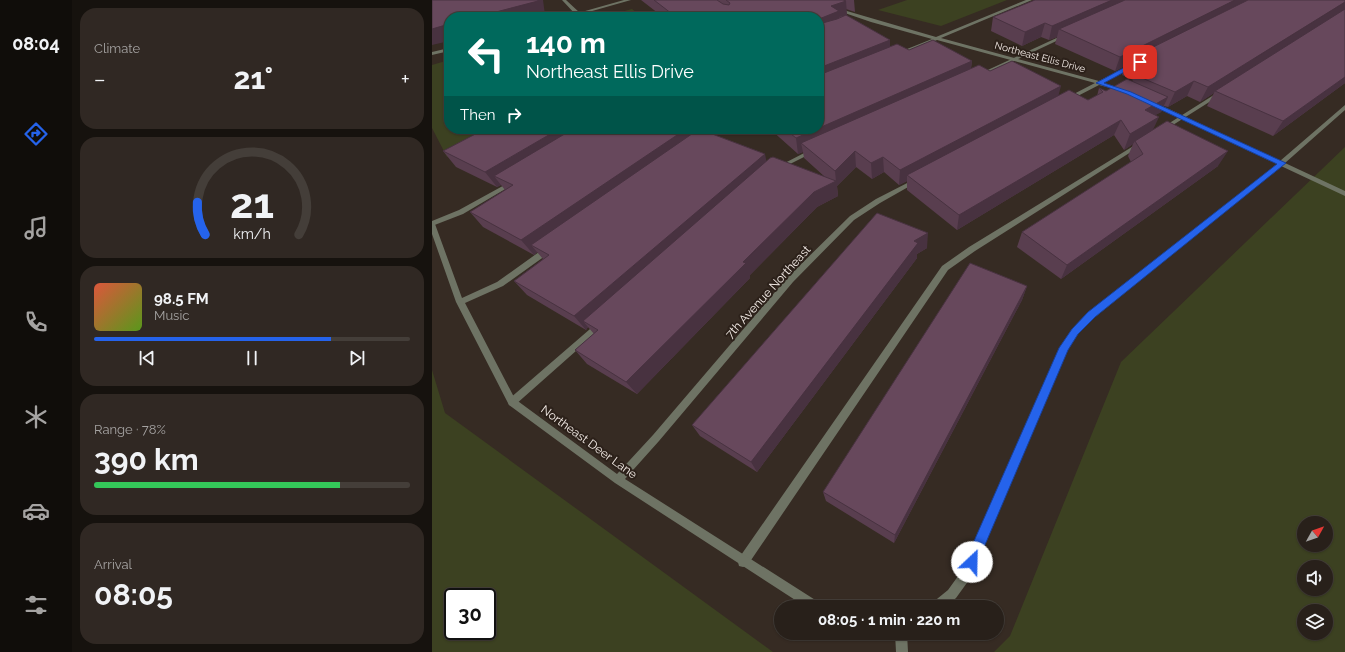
<!DOCTYPE html>
<meta charset="utf-8">
<style>
:root{--surface:#28201a;--page:#302823;--text:#f1f3f6;--muted:#a5a3a2;--line:#443e39;--accent:#2563eb}
body{margin:0;font-family:Raleway,sans-serif;background:var(--page);color:var(--text);height:100vh;display:flex;flex-direction:column;font-size:15px;white-space:nowrap}
*{box-sizing:border-box;margin:0}
p{font-size:13px;color:var(--muted)}
.icon{flex:none;width:22px;height:22px;fill:none;stroke:currentColor;stroke-width:2;stroke-linecap:round;stroke-linejoin:round}
.map{position:relative;flex:1;overflow:hidden}
.panel{display:flex;flex-direction:column;gap:8px;padding:8px;background:#16120e;width:360px}
.panel>*{flex:none}
.hud{position:absolute;left:12px;top:12px;width:380px;height:122px;border-radius:16px;box-shadow:0 1px 3px #0004,0 0 0 1px var(--line);background:#00695c;color:#fff;overflow:hidden}
.needle{width:26px;rotate:50deg}
.tools{position:absolute;left:865px;top:516px;display:grid;gap:8px}
.tools a{display:grid;place-items:center;width:36px;height:36px;border-radius:50%;background:var(--surface);box-shadow:0 1px 3px #0004,0 0 0 1px var(--line);font-size:20px}
.speed{position:absolute;left:12px;top:588px;display:flex;gap:8px;font-size:20px;font-weight:700;text-align:center}
.speed>*{display:grid;place-content:center;width:52px;height:52px;border-radius:50%;background:var(--surface);box-shadow:0 1px 3px #0004,0 0 0 1px var(--line);line-height:1}
.speed .limit{border:2px solid #111;border-radius:6px;background:#fff;color:#111}
.pin{position:absolute;display:grid;place-items:center;width:34px;height:34px;color:#fff;margin:-17px;border-radius:8px;box-shadow:0 2px 6px #0006}
.me{position:absolute;width:44px;margin:-22px;rotate:24deg;stroke-linejoin:round;filter:drop-shadow(0 0 3px #0008)}
.turn{display:flex;align-items:center;gap:14px;height:84px;padding:0 16px;font-size:18px}
.turn .icon{width:52px;height:52px;stroke-width:2.5}
.turn b{display:block;font-size:28px;line-height:34px}
.then{display:flex;align-items:center;height:38px;padding:0 16px;background:#0003;gap:8px;font-size:15px}
.big{font-size:30px;font-weight:700;line-height:1.1}
.panel .widget{flex:1;display:flex;flex-direction:column;justify-content:center;gap:6px;min-width:0;padding:0 14px;border-radius:16px;background:var(--page)}
.panel .dial{align-items:center;gap:0}
.dial svg{height:104px;overflow:visible;fill:none;stroke:var(--line);stroke-width:7;stroke-linecap:round;text-anchor:middle}
.dial text{fill:var(--text);stroke:none}
.song{display:flex;align-items:center;gap:12px}
.cover{width:48px;height:48px;border-radius:6px;background:linear-gradient(135deg,hsl(10 70% 55%),hsl(90 70% 35%))}
.played{height:4px;border-radius:2px;background:linear-gradient(90deg,var(--accent) 75%,var(--line) 75%)}
.keys{display:flex;justify-content:space-around;direction:ltr}
.heat{display:flex;justify-content:space-between;align-items:center;font-size:22px;direction:ltr}
.charge{height:6px;border-radius:3px;background:linear-gradient(90deg,#34c759 78%,var(--line) 0)}
.trip{position:absolute;left:342px;top:600px;width:230px;height:40px;border-radius:20px;background:var(--surface);box-shadow:0 1px 3px #0004,0 0 0 1px var(--line);font-weight:700;line-height:40px;text-align:center}
main{display:flex;flex:1;min-height:0}
.tab-bar{display:flex;flex-direction:column;width:72px;justify-content:space-around;align-items:center;background:#100d0a;color:var(--muted)}
.tab-bar .icon{width:28px;height:28px}
.tab-bar .current{color:var(--accent)}
.tab-bar b{font-size:18px;color:var(--text)}
.map>svg:first-child{display:block}
.green{fill:#3c4121;fill-rule:evenodd}
.lines{fill:none;stroke-linecap:round;stroke-linejoin:round}
.service{fill:#6e7364;fill-rule:evenodd}
.minor{fill:#6e7364;fill-rule:evenodd}
.wall{fill:#593e4f}
.shaded-wall{fill:#483240}
.building{fill:#67485c;stroke:#483240}
.route{fill:#2563eb;stroke:#184099}
.labels{text-anchor:middle;dominant-baseline:central;stroke-width:4;stroke-linejoin:round;paint-order:stroke}
.far-street-label{font-size:10px;fill:#f3ebe6;stroke:#2c211a}
.street-label{font-size:12px;fill:#f3ebe6;stroke:#2c211a}
</style>
<main>
<nav class="tab-bar">
<b>08:04</b>
<svg class="icon current" aria-label="directions" viewBox="0 0 24 24"><path d="M12 3l9 9-9 9-9-9zM9 14v-3h6M13 9l2 2-2 2"/></svg>
<svg class="icon" aria-label="music" viewBox="0 0 24 24"><path d="M9 18V5l10-2v13"/><circle cx="6" cy="18" r="3"/><circle cx="16" cy="16" r="3"/></svg>
<svg class="icon" aria-label="phone" viewBox="0 0 24 24"><path d="M5 4h4l2 5-3 2q2 4 5 5l2-3 5 2v4C11 20 4 13 5 4z"/></svg>
<svg class="icon" aria-label="climate" viewBox="0 0 24 24"><path d="M12 3v18M4 7l16 10M4 17L20 7"/></svg>
<svg class="icon" aria-label="car" viewBox="0 0 24 24"><path d="M5 17H2v-5l4-1 3-4h7l3 4 3 1v5h-3M9 17h6M6 11h13"/><circle cx="7" cy="17" r="2"/><circle cx="17" cy="17" r="2"/></svg>
<svg class="icon" aria-label="filters" viewBox="0 0 24 24"><path d="M4 7h16M4 17h16"/><circle cx="9" cy="7" r="2"/><circle cx="15" cy="17" r="2"/></svg>
</nav>
<section class="panel">
<div class="widget"><p>Climate</p>
<div class="heat"><a>−</a><b class="big">21°</b><a>+</a></div>
</div>
<div class="widget dial"><svg viewBox="0 0 100 80">
<path d="M14 69A42 42 0 1 1 86 69"/>
<path d="M14 69A42 42 0 0 1 8 44" stroke="#2563eb"/>
<text x="50" y="56" font-size="32" font-weight="700">21</text>
<text x="50" y="72" font-size="11">km/h</text>
</svg></div>
<div class="widget">
<div class="song"><i class="cover"></i><div><b>98.5 FM</b><p>Music</p></div></div>
<div class="played"></div>
<div class="keys"><svg class="icon" aria-label="previous" viewBox="0 0 24 24"><path d="M18 5L8 12l10 7zM5 5v14"/></svg><svg class="icon" aria-label="pause" viewBox="0 0 24 24"><path d="M8 5v14M16 5v14"/></svg><svg class="icon" aria-label="next" viewBox="0 0 24 24"><path d="M6 5l10 7-10 7zM19 5v14"/></svg></div>
</div>
<div class="widget"><p>Range · 78%</p><b class="big">390 km</b><div class="charge"></div></div>
<div class="widget"><p>Arrival</p><b class="big">08:05</b></div>
</section>
<div class="map">
<svg width="913" height="652" viewBox="0 0 913 652">
<rect width="100%" height="100%" fill="#362b23"/>
<!-- green -->
<path class="green" d="M475,0H575L509,26L446,10Z
M200,9L210,17H171Z
M17,60V129H65L15,157L0,128V65Z
M913,147V652H562L578,636L689,362ZM872,523H894V545H872ZM872,567H894V589H872ZM872,611H894V633H872Z
M0,370L13,413L341,652H0ZM21,597H55V631H21Z"/>
<g class="lines">
<!-- service -->
<path class="service" d="M130,0H134L148,13V15H144Z
M631,35L635,36L552,75L547,74Z
M785,93L790,94L733,130L728,129Z
M708,142L710,143V145L543,251L516,270L315,566L311,567L307,566L306,562L307,558L510,266L537,247Z
M380,149L383,151L382,152L348,169H344L343,168Z
M80,181L83,183L82,184L31,214L0,226V221L27,210Z
M168,322L171,323L172,325L171,327L83,405L80,406L77,405L76,402L77,399L165,323Z"/>
<!-- minor -->
<path class="minor" d="M192,0H199L139,17H132Z
M594,0H600L509,38L667,81L698,65H702V67L671,83L691,89V91L667,85L638,100H634V98L663,83L505,40L469,55H465V53L500,39L439,22L404,10L408,9L504,37Z
M17,48V51L0,55V52Z
M720,103H724L848,161L913,105V110L853,163L913,191V196L849,166L663,317L646,333L635,350L537,580L524,598L513,607H498L500,603L516,590L529,572L628,348L640,329L657,313L845,164L720,105Z
M284,129H291L274,141H270V139Z
M483,179L486,181L485,182L448,203L422,220L361,282L227,441L193,479L388,603L390,607H374L183,483L77,405L24,302L0,234V222L3,224L30,298L65,282L114,247H120L121,249L120,251L71,286L33,303L83,399L185,474L221,435L355,278L418,216L444,199Z
M463,633H475L476,652H464Z"/>
</g>
<!-- wall -->
<path class="wall" d="M209,0H422L423,12L414,9L415,15H414L458,40V46L477,50L540,61L539,68L558,71L627,95L656,100L665,96L667,88L674,91L700,81L701,80L690,75L693,66L683,71L623,44L625,37L617,40L609,37L590,46L559,31L561,17L603,0L913,83L841,136L775,106L782,93L768,102L755,96L736,107L732,106L729,112L723,115L721,129L786,166L629,279L585,247L590,232L699,162L696,156L701,144L692,150L682,135L525,230L475,190V181L467,185L452,172L440,179L424,167L405,186L406,196L385,207L318,275V278L205,394L155,364L143,350L162,334L156,327L154,330L95,295L82,281L111,259L105,252L102,255L51,227L38,212L73,190L69,185L65,187L24,167L11,151L53,129H260L262,133L334,162L393,177L372,158L371,152L366,154L338,129H387V17H231Z
M445,213L495,248L485,254V258L325,472L268,436L260,425Z
M595,286L590,300L462,543L394,501L391,492Z"/>
<!-- shaded-wall -->
<path class="shaded-wall" d="M106,0H111L113,15L105,17H45Z
M680,0H706L627,29L625,37L617,40L620,26Z
M803,0H824L695,60L693,66L683,71L688,57Z
M414,1L415,15L407,17L408,25L387,33V19L399,6Z
M913,2V10L783,91L782,93L768,102L776,87Z
M613,23L609,37L590,46L593,32Z
M17,24V41L0,45V29Z
M458,40V54L387,83V68Z
M540,61L538,76L369,143L371,152L366,154L364,138L385,129H387V128Z
M913,77V83L841,136L851,121Z
M762,81L755,96L736,107L743,92Z
M629,86L625,101L475,175V181L467,185L468,170Z
M736,97L729,112L706,125L713,110Z
M727,117L720,132L703,141L701,144L692,150L698,134Z
M689,120L682,135L525,230L527,215Z
M127,129H161L62,176L69,185L65,187L53,172Z
M254,129H260L264,141L99,245L105,252L102,255L89,240Z
M423,151L424,167L405,186L406,196L385,207L318,275V278L205,394L194,382L311,262L382,192L404,181L403,171Z
M796,151L786,166L629,279L635,265Z
M333,154L336,169L151,321L156,327L154,330L142,316Z
M451,157L452,172L440,179L439,163Z
M496,233L495,248L485,254V258L325,472L319,462L482,241Z
M595,286L590,300L462,543L463,535Z"/>
<!-- building -->
<path class="building" d="M0,0H106V1L45,17H17V24L0,29Z
M222,0H285L291,4L297,5L298,3L294,0H411L414,1L399,6L407,11L387,19V17H244Z
M603,0H680L620,26L613,23L593,32L561,17Z
M693,0H803L688,57L627,29Z
M816,0H913V2L776,87L762,81L743,92L703,75L715,69L695,60Z
M913,9V77L851,121L783,91Z
M414,15L458,40L387,68V24L405,19Z
M501,40L540,61L387,128V75L465,44L477,50Z
M580,61L629,86L468,170L451,157L439,163L423,151L403,171L369,143L547,65L558,71Z
M695,79L736,97L713,110L727,117L698,134L689,120L527,215L475,175L637,90L656,100L671,92L667,88L674,91Z
M735,121L796,151L635,265L590,232L711,154L703,141Z
M53,129H127L53,172L11,151Z
M141,129H254L89,240L38,212L81,185L62,176Z
M267,129L333,154L142,316L82,281L117,255L99,245Z
M353,129H385L364,138Z
M341,157L404,181L382,192L311,262L314,263L194,382L143,350L166,330L151,321L338,158Z
M445,213L496,233L482,241L486,243L319,462L260,425Z
M538,263L595,286L463,535L391,492Z"/>
<!-- route -->
<path class="route" d="M706,60L711,62L672,83L699,92L854,163L663,317L646,334L636,350L544,566L540,568L535,566L533,562L535,557L627,348L640,329L656,312L845,164L695,94L664,83Z"/>
<g class="labels">
<!-- far-street labels -->
<g class="far-street-label">
<text transform="translate(608 57) rotate(15)">Northeast Ellis Drive</text>
</g>
<!-- street labels -->
<g class="street-label">
<text transform="translate(336 292) rotate(-48)">7th Avenue Northeast</text>
<text transform="translate(157 442) rotate(36)">Northeast Deer Lane</text>
</g>
</g>
</svg>
<div class="tools">
<a><svg class="needle" viewBox="-14 -14 28 28"><path d="M0-13l5 13h-10z" fill="#e53935"/><path d="M0 13l5-13h-10z" fill="#a5a3a2"/></svg></a>
<a><svg class="icon" aria-label="sound" viewBox="0 0 24 24"><path d="M4 9h4l5-4v14l-5-4H4zM17 9q2 3 0 6"/></svg></a>
<a><svg class="icon" aria-label="layers" viewBox="0 0 24 24"><path d="M12 4l9 5-9 5-9-5zM3 14l9 5 9-5"/></svg></a>
</div>
<div class="speed"><div class="limit">30</div></div>
<div class="pin" style="left:708px;top:62px;background:#d93025"><svg class="icon" aria-label="arrive" viewBox="0 0 24 24"><path d="M6 21V4h12l-3 4 3 4H6"/></svg></div>
<svg class="me" style="left:540px;top:562px" viewBox="-20 -20 40 40"><circle r="19" fill="#fff"/><path d="M0-13L10 11 0 6-10 11z" fill="#2563eb"/></svg>
<div class="trip">08:05 · 1 min · 220 m</div>
<div class="hud">
<div class="turn"><svg class="icon" aria-label="left" viewBox="0 0 24 24"><path d="M17 20v-9H6M10 6l-5 5 5 5"/></svg><div><b>140 m</b>Northeast Ellis Drive</div></div>
<div class="then">Then<svg class="icon" aria-label="right" viewBox="0 0 24 24"><path d="M7 20v-9h11M14 6l5 5-5 5"/></svg></div>
</div>
</div>
</main>
